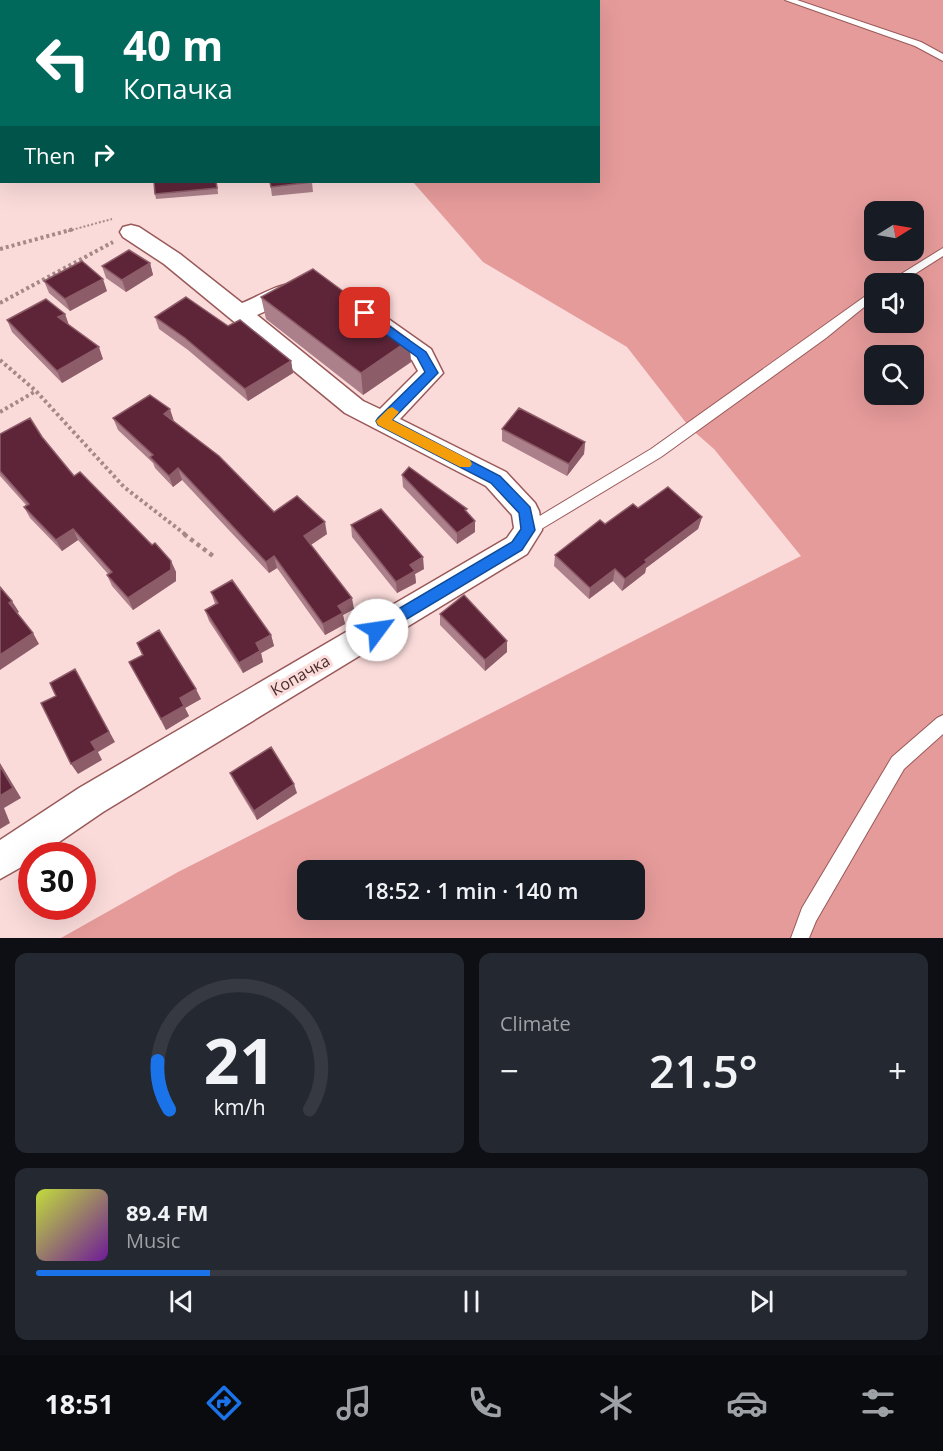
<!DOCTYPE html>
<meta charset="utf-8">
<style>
:root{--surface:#171b24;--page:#242831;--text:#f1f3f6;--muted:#9ea1a6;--line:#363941;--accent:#1a73e8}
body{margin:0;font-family:"Open Sans",sans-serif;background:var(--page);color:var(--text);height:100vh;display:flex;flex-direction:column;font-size:22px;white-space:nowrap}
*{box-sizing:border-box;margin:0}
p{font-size:20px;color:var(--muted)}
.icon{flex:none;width:33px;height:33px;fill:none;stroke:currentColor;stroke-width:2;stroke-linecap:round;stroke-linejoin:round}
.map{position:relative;height:938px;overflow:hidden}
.details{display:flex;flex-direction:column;gap:15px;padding:15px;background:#0d0f14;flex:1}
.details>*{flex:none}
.hud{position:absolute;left:0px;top:0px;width:600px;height:183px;box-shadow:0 6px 24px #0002;background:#00695c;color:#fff;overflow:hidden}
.needle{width:39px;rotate:79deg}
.controls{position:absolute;left:864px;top:201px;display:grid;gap:12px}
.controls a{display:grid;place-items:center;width:60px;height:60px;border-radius:12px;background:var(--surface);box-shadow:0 6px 24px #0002;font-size:30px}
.speed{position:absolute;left:18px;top:842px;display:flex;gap:12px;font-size:30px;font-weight:700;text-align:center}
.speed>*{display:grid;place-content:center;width:78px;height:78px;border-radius:50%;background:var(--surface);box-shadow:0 6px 24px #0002;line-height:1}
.speed .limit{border:9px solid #d22;background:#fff;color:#111}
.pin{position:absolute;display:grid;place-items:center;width:51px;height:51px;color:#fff;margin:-26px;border-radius:12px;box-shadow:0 3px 9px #0006}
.me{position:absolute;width:66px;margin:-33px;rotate:59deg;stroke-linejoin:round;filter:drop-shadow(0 0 4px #0008)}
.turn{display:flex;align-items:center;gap:21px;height:126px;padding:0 24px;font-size:27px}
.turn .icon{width:78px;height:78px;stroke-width:2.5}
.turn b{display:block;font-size:42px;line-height:51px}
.then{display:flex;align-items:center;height:57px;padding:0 24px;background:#0003;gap:12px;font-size:22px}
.big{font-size:45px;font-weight:600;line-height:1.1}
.details .tile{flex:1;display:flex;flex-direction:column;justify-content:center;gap:9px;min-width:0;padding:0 21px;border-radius:12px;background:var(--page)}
.details .dial{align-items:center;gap:0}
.dial svg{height:156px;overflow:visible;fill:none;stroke:var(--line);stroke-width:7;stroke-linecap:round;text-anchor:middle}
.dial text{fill:var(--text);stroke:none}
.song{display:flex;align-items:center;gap:18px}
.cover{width:72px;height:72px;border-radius:9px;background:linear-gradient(135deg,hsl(70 70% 55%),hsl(280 70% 35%))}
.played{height:6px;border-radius:3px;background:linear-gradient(90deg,var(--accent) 20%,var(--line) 20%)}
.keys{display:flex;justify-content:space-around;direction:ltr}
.heat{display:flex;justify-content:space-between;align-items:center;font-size:33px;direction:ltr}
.details .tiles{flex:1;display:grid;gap:15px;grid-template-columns:1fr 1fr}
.tile:last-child{grid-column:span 2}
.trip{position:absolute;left:297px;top:860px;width:348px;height:60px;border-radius:12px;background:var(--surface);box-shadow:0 6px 24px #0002;font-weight:600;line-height:60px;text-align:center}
.menu{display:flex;height:96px;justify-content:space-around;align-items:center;background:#090b0e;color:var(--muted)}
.menu .icon{width:42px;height:42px}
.menu .selected{color:var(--accent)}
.menu b{font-size:27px;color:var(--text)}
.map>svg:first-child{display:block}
.green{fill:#e59b9a;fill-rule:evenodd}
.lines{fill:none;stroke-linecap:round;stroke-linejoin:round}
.lane-casing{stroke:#995959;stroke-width:2}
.street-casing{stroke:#995959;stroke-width:3}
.path-far2{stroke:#a68887;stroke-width:2;stroke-dasharray:2 2;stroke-linecap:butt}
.path-far1{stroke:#a68887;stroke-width:4;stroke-dasharray:3 3;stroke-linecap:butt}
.path{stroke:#a68887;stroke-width:4.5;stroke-dasharray:4 4;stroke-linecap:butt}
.lane{fill:#fff;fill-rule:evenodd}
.street{fill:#fff;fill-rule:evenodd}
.wall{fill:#ac808a}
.shaded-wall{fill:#8d5c69}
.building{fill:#5e2539;stroke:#8d5c69;stroke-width:1.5}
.route{fill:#1a73e8;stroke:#114b97;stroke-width:1.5}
.slow{fill:#f59e0b}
.labels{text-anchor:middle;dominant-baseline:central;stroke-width:6;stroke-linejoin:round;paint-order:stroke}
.street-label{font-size:16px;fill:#462929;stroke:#fadbda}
</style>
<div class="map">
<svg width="943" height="938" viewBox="0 0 943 938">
<rect width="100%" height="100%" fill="#fadbda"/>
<!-- green -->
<path class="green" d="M336,0H943V938H61L178,872L801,556L714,449L690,428L627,347L483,262L413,182H598V2ZM874,212H914V250H874ZM874,284H914V322H874ZM874,356H914V394H874ZM308,870H634V909H308Z"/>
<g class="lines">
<!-- lane casing -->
<g class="lane-casing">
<path id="lane" d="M571,0H580L570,2Z
M785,0H797L921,42L943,54V61L915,46Z
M943,248V256L899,284H885Z
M874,290V299L826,338L661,457L533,534H523L521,530L523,526L651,449Z
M943,715V734L904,769L816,921L809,938H791L802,908L892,757L937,718Z"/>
</g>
<!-- street casing -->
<g class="street-casing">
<path id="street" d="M0,72H2V82H0Z
M131,225L139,227L180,254L242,303C260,296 285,279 304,284L307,289L304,294L257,315L363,401L380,409L418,371L412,360L371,330L367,324L371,318L379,316L387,318L431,349L443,373L400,419L506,472L535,503L539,511L542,530L527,554L103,812L40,855H32V861L0,879V840L79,788L507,538L514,528L512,515L486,486L345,413L164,264L123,237L120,232L123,227Z"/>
</g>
<!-- path-far2 -->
<path class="path-far2" d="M68,231L112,219"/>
<!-- path-far1 -->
<path class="path-far1" d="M0,249L74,229
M0,303L113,242
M0,360L36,391L124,487L186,535
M0,412L36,391"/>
<!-- path -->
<path class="path" d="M184,534L213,556"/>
<!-- lane -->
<use href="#lane" class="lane"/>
<!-- street -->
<use href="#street" class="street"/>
</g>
<!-- wall -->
<path class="wall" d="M217,182L218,194L156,199L155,194Z
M270,182H312L313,192L272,196Z
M150,263L153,275L126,292L106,278L102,266Z
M44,281L107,291L70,311L49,293Z
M261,297L409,340L411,362L363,395L266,319Z
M65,314L69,325L103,359L62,383L12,332L7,320Z
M155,317L228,326L291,361L293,373L248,401L188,350L159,329Z
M113,418L174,421L274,512L327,534L311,545L354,609L343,615L345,624L325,635L277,568L269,573L182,480L173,487L155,468L153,463L118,430Z
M502,429L585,442L584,454L567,476L502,441Z
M0,434L42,437L74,476L171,561L176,572V581L133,610L112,586L107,575L108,574L78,540L62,551L30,518L24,507L26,505L0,476Z
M402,475L467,513L475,521V532L457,544L403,487Z
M638,508L702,517L698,529L646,568L645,573L622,591L613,581L589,599L554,566L555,555L605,524Z
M351,525L424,569L415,574L416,583L397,593L352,537Z
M211,592L271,635L274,646L261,653L263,662L243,673L209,621L205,610L215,604Z
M440,614L507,652L485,671L440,625Z
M137,643L201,699L185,708L189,716L166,730L129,662L142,655Z
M230,773L297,793L257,820L234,782Z"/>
<!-- shaded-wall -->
<path class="shaded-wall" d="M2,166V179L0,180V167Z
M150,263L153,275L126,292L122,280Z
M103,279L107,291L70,311L65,299Z
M65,314L69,326L58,317Z
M409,340L411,362L363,395L361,373Z
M99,347L103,359L62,383L57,371Z
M291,361L293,373L248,401L245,389Z
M170,409L174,421L164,414Z
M585,442L584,454L567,476L569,464Z
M178,468L182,480L173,487L169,476Z
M702,517L698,529L646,568L645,573L622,591L625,579L645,560Z
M475,521V532L457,544V533Z
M325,522L327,534L306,548L304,536Z
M73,529L78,540L62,551L56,540Z
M274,556L277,568L269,573L266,562Z
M423,557L424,569L415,574L416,583L397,593L396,582L410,565Z
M171,561L176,572V581L133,610L128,598Z
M615,569L613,581L589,599L590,588Z
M352,598L354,609L343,615L345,624L325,635L323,624L338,606Z
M12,601L19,612L16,614L9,603Z
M33,633L39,644L0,670V655Z
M271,635L274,646L261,653L263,662L243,673L239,663L256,643Z
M507,641V652L485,671V660Z
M75,669L115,742L98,752L102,760L78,774L71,764Z
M196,689L201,699L185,708L189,716L166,730L161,719L180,698Z
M0,763L21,798L4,808L10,823L0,829Z
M294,784L297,793L257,820L254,811Z"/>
<!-- building -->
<path class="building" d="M2,111V166L0,167V112Z
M154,182H216L217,188L155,194Z
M270,182H312L271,187Z
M129,250L150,263L122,280L102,266Z
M82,261L103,279L65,299L44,281Z
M313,269L409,340L361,373L261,297Z
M186,297L228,326L240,320L291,361L245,389L185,338L155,317Z
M46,299L65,314L58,317L99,347L57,371L7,320Z
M150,395L170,409L164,414L219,456L274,512L297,496L325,522L304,536L352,598L338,606L343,613L323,624L274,556L266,562L178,468L169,476L150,457L153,455L113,418Z
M519,408L585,442L569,464L502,429Z
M30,418L42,437L74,476L80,472L152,545L155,543L171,561V570L128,598L107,575L112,572L73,529L56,540L24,507L29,504L0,471V434Z
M409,467L467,509L465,510L475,521L457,533L402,475Z
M668,487L702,517L645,560L647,562L625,579L615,569L590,588L555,555L600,520L605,524L633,504L638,508Z
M381,509L423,557L410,565L415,571L396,582L351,525Z
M232,580L271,635L256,643L260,651L239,663L205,610L218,603L211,592Z
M0,587L12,601L9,603L33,633L0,655Z
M464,595L507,641L485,660L440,614Z
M159,630L196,689L180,698L184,706L161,719L129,662L143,655L137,643Z
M75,669L109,732L91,742L96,750L71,764L41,703L56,696L50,683Z
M271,747L294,784L254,811L230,773Z
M0,766L13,788L0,796Z"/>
<!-- route -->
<path class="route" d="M365,309L426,352L438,373L392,420L500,476L530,507L535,530L522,550L377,637L371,635L369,630L371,625L512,542L521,529L519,513L491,483L378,425L376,421L378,418L425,372L417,357L361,316V310Z"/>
<!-- slow -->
<path class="slow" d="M392,407L399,412L392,420L470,460L472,464L470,467H460L378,425L376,421L388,409Z"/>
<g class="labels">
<!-- street labels -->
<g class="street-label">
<text transform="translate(300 675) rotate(-30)">Копачка</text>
</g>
</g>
</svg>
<div class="controls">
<a><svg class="needle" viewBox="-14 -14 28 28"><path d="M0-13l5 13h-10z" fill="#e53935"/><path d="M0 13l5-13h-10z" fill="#9ea1a6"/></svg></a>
<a><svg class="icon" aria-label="sound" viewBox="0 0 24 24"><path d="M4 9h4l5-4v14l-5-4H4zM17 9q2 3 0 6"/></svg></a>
<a><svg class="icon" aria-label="search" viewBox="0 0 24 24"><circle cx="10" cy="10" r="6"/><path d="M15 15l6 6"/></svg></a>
</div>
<div class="speed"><div class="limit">30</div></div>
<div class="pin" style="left:365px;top:313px;background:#d93025"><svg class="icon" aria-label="arrive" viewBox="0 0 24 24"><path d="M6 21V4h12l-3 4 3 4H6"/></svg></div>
<svg class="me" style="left:377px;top:630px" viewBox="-20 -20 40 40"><circle r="19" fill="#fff"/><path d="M0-13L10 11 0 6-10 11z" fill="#1a73e8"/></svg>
<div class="trip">18:52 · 1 min · 140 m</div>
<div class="hud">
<div class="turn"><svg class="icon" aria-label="left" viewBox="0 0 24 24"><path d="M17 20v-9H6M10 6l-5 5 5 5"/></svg><div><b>40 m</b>Копачка</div></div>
<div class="then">Then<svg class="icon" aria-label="right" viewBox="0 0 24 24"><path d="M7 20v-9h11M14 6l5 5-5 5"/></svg></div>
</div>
</div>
<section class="details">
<div class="tiles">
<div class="tile dial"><svg viewBox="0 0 100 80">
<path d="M14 69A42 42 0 1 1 86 69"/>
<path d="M14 69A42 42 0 0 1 8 44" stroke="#1a73e8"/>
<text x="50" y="56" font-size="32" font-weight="700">21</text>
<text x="50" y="72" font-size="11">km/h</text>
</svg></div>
<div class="tile"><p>Climate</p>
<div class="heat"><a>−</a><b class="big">21.5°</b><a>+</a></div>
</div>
<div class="tile">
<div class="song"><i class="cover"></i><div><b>89.4 FM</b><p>Music</p></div></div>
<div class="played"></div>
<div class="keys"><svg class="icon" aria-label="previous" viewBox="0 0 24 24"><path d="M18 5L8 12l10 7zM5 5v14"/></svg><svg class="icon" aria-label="pause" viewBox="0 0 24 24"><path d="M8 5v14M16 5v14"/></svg><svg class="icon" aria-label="next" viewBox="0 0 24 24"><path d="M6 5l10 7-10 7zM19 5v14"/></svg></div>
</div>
</div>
</section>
<nav class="menu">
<b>18:51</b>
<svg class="icon selected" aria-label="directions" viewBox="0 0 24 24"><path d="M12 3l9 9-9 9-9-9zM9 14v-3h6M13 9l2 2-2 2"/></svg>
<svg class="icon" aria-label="music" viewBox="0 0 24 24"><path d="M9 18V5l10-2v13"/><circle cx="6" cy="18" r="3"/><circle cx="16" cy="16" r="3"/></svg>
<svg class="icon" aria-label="phone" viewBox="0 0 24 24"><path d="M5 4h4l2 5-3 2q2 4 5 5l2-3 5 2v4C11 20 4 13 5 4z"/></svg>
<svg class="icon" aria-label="climate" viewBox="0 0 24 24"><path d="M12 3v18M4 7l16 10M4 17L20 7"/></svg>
<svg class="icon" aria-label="car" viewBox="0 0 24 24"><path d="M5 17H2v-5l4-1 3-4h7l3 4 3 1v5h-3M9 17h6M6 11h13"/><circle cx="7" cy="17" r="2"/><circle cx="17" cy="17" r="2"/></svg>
<svg class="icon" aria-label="filters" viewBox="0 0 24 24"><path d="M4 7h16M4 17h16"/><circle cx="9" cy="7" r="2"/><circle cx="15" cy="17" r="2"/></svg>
</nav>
